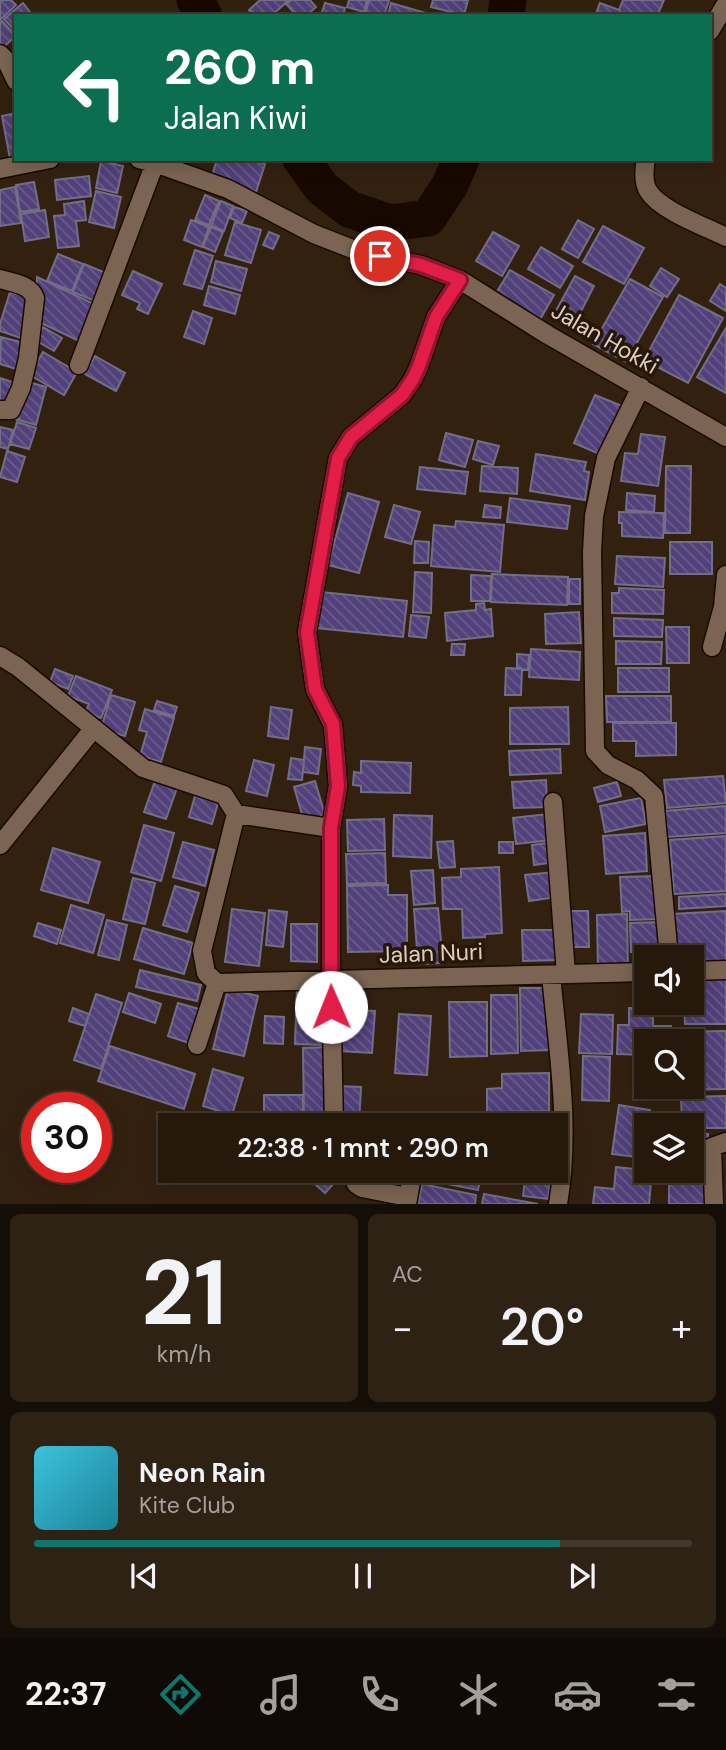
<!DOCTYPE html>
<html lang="id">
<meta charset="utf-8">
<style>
:root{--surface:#26190c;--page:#2e2215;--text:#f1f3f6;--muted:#a4a09d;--line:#42382d;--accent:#0f766e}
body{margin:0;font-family:"DM Sans",sans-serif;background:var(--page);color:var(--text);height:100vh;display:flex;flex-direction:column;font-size:26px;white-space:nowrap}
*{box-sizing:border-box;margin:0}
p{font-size:23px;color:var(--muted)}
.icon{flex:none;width:38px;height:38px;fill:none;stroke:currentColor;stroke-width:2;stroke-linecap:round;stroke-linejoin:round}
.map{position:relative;height:1204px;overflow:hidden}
.panel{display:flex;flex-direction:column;gap:10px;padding:10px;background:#150e07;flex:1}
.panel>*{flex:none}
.banner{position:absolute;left:14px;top:14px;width:698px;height:147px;border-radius:0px;box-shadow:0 4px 18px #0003,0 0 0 2px var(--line);background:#0b6e4f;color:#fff;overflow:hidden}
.fabs{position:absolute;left:634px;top:945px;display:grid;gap:14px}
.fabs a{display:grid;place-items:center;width:70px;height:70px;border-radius:0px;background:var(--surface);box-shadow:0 4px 18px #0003,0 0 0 2px var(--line);font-size:35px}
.speed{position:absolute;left:21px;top:1092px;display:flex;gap:14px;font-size:35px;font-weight:700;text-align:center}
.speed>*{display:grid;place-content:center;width:91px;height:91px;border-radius:50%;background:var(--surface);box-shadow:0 4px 18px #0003,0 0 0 2px var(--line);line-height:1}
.speed .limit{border:10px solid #d22;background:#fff;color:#111}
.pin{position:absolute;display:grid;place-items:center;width:60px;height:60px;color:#fff;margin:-30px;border:4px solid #fff;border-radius:50%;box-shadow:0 2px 7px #0007}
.me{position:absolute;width:77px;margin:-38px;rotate:359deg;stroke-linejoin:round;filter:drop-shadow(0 0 5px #0008)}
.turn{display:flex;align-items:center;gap:24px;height:147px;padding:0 35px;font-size:32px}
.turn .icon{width:91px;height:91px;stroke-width:2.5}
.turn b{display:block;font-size:49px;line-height:60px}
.big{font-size:52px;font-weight:600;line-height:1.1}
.panel .tile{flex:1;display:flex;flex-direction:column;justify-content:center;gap:10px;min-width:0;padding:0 24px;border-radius:10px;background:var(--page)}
.panel .dial{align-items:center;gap:0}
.dial b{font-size:91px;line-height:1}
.song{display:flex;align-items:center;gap:21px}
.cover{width:84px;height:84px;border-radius:10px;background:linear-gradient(135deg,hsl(190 70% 55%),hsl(190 70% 35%))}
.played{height:7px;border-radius:4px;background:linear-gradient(90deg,var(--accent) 80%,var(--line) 80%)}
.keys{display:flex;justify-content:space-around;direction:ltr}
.heat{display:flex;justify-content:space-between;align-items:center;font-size:38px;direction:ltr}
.panel .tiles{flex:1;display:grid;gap:10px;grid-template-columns:1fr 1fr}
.tile:last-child{grid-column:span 2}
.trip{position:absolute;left:158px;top:1113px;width:410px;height:70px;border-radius:0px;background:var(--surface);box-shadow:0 4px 18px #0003,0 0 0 2px var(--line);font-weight:600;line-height:70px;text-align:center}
.tabs{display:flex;height:112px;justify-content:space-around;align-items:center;background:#0f0a05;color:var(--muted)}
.tabs .icon{width:49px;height:49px}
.tabs .current{color:var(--accent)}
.tabs b{font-size:32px;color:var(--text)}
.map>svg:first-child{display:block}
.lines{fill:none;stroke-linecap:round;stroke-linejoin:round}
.river{stroke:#170800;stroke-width:37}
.building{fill:url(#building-back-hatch);stroke:#736e87;stroke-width:2}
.minor-casing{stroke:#1a0a00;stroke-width:21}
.minor{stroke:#7b6552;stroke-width:18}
.route-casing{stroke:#92132f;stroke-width:18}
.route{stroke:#e11d48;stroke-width:12}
.labels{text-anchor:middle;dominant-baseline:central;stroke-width:7;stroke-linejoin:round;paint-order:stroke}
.street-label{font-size:23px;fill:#dbcfc5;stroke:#291706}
</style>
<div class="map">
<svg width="726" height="1204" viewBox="0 0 726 1204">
<defs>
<pattern id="building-back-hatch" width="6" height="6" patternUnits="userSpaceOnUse" patternTransform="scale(1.75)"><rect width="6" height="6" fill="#51407a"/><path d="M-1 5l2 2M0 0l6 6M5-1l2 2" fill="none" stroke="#695b8b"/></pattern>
</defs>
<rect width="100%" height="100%" fill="#332110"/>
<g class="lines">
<!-- river -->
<path class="river" d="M195,0L204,16
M506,16L508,0
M301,159L322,188L349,209L390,223L428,218L450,185L461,159"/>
</g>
<!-- building -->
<path class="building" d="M0,0H11L16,5L0,20Z
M260,0H289L271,16H254L249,10Z
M292,0H310L316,7L306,16H297L286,4Z
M349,0H367L364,12L347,7Z
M369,0H389L384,16L365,15Z
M433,0H468L464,15L431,7Z
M623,0H664L657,16H595L600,3L619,10Z
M23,3L33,16H16V32L4,19Z
M325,3L345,8L343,16L321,15Z
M391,3L436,16H388Z
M2,21L16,36L0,50V23Z
M16,113V158L10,159L2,116Z
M217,159H251L265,164L256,192L212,176Z
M101,161L123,166L117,193L96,188Z
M89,176L91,196L57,200L55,180Z
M34,182L39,209L20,212L16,185Z
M15,187L21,223L0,226V190Z
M96,191L121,197L114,228L89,222Z
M205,195L219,201L209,225L195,220Z
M84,201L86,220L76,221L79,246L58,248L54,216L65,215L64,204Z
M221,201L233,206L224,231L211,226Z
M234,207L247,211L242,223L230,218Z
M45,210L49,237L25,241L21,214Z
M191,220L209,227L202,247L184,240Z
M578,220L594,229L578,258L562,249Z
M235,222L261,230L251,263L225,255Z
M603,226L644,248L624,284L583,262Z
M211,227L223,232L215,252L203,247Z
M269,232L279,236L273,249L263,245Z
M493,232L519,246L502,276L476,261Z
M541,247L573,266L560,288L528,269Z
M195,250L213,256L202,289L184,284Z
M58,254L83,264L72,291L47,281Z
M216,261L247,269L241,291L211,282Z
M84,264L106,273L95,301L73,292Z
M661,268L679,279L667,297L650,286Z
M510,270L554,295L539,321L495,295Z
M133,271L162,284L148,314L137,309L140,303L122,295Z
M575,276L594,286L573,327L553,316Z
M37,277L96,305L79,341L37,321Z
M630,279L663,297L626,362L593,344Z
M720,284L726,288V311L710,301Z
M209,286L240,295L235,314L204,305Z
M10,292L33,299L21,338L0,331V324Z
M679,295L723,318L688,383L644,360Z
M193,311L212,318L204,344L184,337Z
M43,327L62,338L54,351L35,340Z
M726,328V393L697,377Z
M1,337L24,343L16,369L0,364Z
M43,352L77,372L64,395L30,375Z
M95,356L125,373L116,391L85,374Z
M0,378L12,382L5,408L0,407Z
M25,381L46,387L36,425L15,419Z
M595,395L627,408L606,457L574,443Z
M17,422L36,428L29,449L10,444Z
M0,427L13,430L8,449L0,447Z
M446,433L473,440L465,467L439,460Z
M641,434L665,437L658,486L621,481L625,453L638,454Z
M478,441L499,446L493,465L473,459Z
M7,451L25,457L17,482L0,477Z
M536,454L586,462L584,471L589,472L585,500L530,491Z
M482,466L518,468L517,494L480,491Z
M666,466H691L690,533H665Z
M420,467L468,472L465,494L417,489Z
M348,493L379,502L359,573L328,565Z
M627,493L655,496L654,512L626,510Z
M510,498L570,506L567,529L507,522Z
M394,505L420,512L411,544L385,537Z
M485,505L501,507L500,518L483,517Z
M619,512L664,513L663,538L622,536V523H619Z
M456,521L504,525L500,572L431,566L434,525L455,527Z
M415,541L429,542L428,563H414Z
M670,542H712V574H670Z
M617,556L665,558L663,587L615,584Z
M415,572L432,573L431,613L413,612Z
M492,574L568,577L567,605L491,602Z
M471,575L491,576L490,601H471Z
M569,579H580V604H569Z
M619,588L664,590L663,614L612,613V593H619Z
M321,592L407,601L403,637L317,628Z
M484,603L485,610L491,609L493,636L447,641L445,613L476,610V604Z
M579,612L581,643L546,644L545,614Z
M411,615L429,617L426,638L409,636Z
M614,618L663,620L662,637L614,636Z
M666,627H689V663H667Z
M616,641L662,642L661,664H616Z
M452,644H465L464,655H451Z
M531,649L580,652L579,680L529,677Z
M517,654L529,655L528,670L517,668Z
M506,668L522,669L521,695H505Z
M618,668H669V692H618Z
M55,669L73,676L68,689L50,682Z
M76,676L112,690L101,718L85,713L89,704L68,696Z
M111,695L135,702L125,736L101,729Z
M606,696H671V722H607Z
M157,701L177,707L174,716L154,710Z
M271,707L292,710L288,739L268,736Z
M568,707L569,744H510V708Z
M145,709L174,718L161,762L140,756L147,732L139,730Z
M613,723H676V755L636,756V741H613Z
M305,747L321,749L318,774L303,772Z
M560,749L561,773L510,775L509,751Z
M291,758L304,760L302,780L288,779Z
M254,760L274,765L267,796L246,791Z
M361,761L411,763L410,793L361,792V786L353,785L354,772L361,773Z
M723,776L726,803L667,808L664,780Z
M546,780L547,807L514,808L512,782Z
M155,781L177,788L166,819L144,812Z
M315,781L325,815L304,821L294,787Z
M617,782L621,796L598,802L594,788Z
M195,796L218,803L212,824L189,817Z
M641,798L646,824L605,832L600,806Z
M726,806V833L666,837L664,811Z
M548,814L551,840L516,844L513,818Z
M394,815L432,816L431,858L393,856Z
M384,819L385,850L348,851L347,820Z
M144,825L174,833L161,881L131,872Z
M645,833L647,871L606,874L603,836Z
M726,836V891L674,894L670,840Z
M453,841L455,867L440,868L437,842Z
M183,842L214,850L205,886L173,877Z
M499,842H513V853H499Z
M547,843L549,863L534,865L532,845Z
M53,848L100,862L88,903L41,890Z
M385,853L386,883L347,884L346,854Z
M499,867L502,933L485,934V937L463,938L462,909H443L442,878L461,877V869Z
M433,870L435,903L414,905L411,871Z
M554,872L557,897L529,901L525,875Z
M657,876L659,919L630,920V911L622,912L620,877Z
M133,878L155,883L145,924L123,919Z
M388,885V895H407V951L348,952L347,886Z
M175,886L199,893L187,932L163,925Z
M726,894V906L679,909V897Z
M71,905L104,915L93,953L60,943Z
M438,908L443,963L418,964L414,909Z
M232,909L265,913L259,966L225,962Z
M269,910L287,912L283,947L266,945Z
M569,911H588L589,947H569Z
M726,911V967L691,969V957H675L672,914Z
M627,914L628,970L598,971L597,915Z
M107,920L127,925L119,960L98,955Z
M661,922V952H631L630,923Z
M38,923L61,930L57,944L34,936Z
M291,924H317V962L291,961Z
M143,928L193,943L184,974L134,959Z
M522,930H559L560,960L523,961Z
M140,970L201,985L197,1001L136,987Z
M726,979V1024H685L684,1003H691V980Z
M297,986L327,987L325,1045L295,1044Z
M520,988H548L550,1050L521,1051Z
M228,989L258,996L244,1056L213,1049Z
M129,993L161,1004L155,1023L123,1012Z
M96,994L122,1003L101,1069L74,1060Z
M491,995H517L518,1053L491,1054Z
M449,1002H487V1056L450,1057Z
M178,1003L199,1009L189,1043L168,1036Z
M73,1008L89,1014L85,1026L69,1021Z
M629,1008H653V1026H671V1041H646V1055L617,1054L618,1025H629Z
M342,1009L375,1011L372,1053L340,1051Z
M399,1014L431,1016L427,1075L395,1073Z
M581,1014L613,1015L612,1054L579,1053Z
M265,1016L284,1017L283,1044L264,1043Z
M726,1031V1089L676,1090V1087H691V1041H675V1032Z
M110,1046L195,1074L184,1109L98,1081Z
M328,1047L329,1122H304L303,1048Z
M583,1056L610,1057L609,1101L582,1100Z
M213,1069L243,1078L232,1115L203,1106Z
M549,1073V1111L487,1112V1089L502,1088V1074Z
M337,1086L361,1087L359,1124L335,1123Z
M264,1095H303V1125H264Z
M726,1096V1128H691V1125H682L681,1097Z
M619,1105L650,1110L648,1125H646L643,1158L612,1154Z
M691,1134H708V1175L679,1174V1171H691Z
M616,1167L652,1171L649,1204H593L595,1187L614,1189Z
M311,1171H345L325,1193L306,1176Z
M359,1171H382V1180L359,1178Z
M385,1171H410L408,1186L383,1182Z
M429,1171H482L478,1190L427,1180Z
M526,1171H551L548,1199L523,1196Z
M669,1176L709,1177V1204H669Z
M422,1184L476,1195L475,1204H418Z
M484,1194L538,1204H482Z"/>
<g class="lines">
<!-- minor casing -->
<g class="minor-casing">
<path id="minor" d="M710,31L724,7
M0,54L6,60L16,81
M139,159L155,163L228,189L314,234L360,252L421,265L460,280L548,335L726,437
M646,159C644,169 643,184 649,192C660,210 706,227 726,237
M0,169L50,159
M0,279C13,283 30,284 35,298L28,358L21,388L11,410H0
M79,365L155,163
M641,387L606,458L594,516L592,552L595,751L608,765L637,780L654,796L669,957
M712,647L723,607L726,575
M0,656L18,667L143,768L224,795L236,814L202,951L206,973L217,983
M553,802L566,974
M236,814L331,828
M0,845L94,728
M691,971L726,970
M551,975C558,1050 571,1129 558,1204
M217,983L646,972
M197,1045L217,983
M334,1125L331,980V828L338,786L333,725L315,689L307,632L338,458L351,437L402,395L413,379L419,366L436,317L460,280
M353,1171L356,1184L362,1188L408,1197
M407,1204L413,1171
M714,1204L712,1147L726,1142"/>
</g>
<!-- minor -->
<use href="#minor" class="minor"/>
</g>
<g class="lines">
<!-- route casing -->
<g class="route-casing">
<path id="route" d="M331,1007V828L338,786L333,724L315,689L307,632L329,508L338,458L351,437L402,395L413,379L419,366L436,317L460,280L421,265L380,256"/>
</g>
<!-- route -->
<use href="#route" class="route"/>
</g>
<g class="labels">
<!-- street labels -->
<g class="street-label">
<text transform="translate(605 338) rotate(30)">Jalan Hokki</text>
<text transform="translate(431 953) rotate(-2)">Jalan Nuri</text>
</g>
</g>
</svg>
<div class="fabs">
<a><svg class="icon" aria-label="sound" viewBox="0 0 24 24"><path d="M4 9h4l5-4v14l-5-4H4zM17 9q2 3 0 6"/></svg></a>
<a><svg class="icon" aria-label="search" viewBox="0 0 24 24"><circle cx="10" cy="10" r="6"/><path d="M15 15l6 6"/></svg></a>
<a><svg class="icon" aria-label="layers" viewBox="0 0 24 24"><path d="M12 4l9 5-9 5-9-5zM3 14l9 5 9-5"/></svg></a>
</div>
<div class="speed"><div class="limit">30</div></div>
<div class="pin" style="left:380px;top:256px;background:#d93025"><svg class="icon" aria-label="arrive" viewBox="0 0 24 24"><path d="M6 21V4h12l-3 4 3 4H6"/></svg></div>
<svg class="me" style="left:331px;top:1007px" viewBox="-20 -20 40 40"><circle r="19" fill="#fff"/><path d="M0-13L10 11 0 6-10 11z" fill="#e11d48"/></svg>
<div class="trip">22:38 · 1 mnt · 290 m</div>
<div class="banner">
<div class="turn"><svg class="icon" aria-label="left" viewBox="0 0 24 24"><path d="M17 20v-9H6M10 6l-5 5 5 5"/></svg><div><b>260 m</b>Jalan Kiwi</div></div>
</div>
</div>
<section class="panel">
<div class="tiles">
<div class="tile dial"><b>21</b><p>km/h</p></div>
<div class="tile"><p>AC</p>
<div class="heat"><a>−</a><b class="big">20°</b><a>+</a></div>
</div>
<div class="tile">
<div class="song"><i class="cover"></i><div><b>Neon Rain</b><p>Kite Club</p></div></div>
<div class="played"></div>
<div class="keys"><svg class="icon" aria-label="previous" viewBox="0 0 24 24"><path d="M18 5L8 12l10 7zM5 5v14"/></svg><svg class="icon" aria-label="pause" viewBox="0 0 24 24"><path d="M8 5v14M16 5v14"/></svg><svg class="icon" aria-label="next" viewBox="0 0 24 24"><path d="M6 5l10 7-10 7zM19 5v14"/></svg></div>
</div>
</div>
</section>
<nav class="tabs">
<b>22:37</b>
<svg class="icon current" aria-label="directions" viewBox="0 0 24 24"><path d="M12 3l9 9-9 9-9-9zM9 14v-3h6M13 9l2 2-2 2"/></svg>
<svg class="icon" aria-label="music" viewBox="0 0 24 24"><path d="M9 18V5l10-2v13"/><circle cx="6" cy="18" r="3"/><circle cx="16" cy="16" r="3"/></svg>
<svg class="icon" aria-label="phone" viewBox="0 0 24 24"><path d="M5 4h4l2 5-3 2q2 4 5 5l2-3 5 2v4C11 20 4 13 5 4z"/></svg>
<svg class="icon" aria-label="climate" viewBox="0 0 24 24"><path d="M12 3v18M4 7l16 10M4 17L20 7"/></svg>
<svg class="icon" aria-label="car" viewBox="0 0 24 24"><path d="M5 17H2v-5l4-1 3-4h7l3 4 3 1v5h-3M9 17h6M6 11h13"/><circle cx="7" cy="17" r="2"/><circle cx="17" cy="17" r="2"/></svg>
<svg class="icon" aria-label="filters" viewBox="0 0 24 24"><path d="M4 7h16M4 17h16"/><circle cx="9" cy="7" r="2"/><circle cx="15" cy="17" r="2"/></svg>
</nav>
